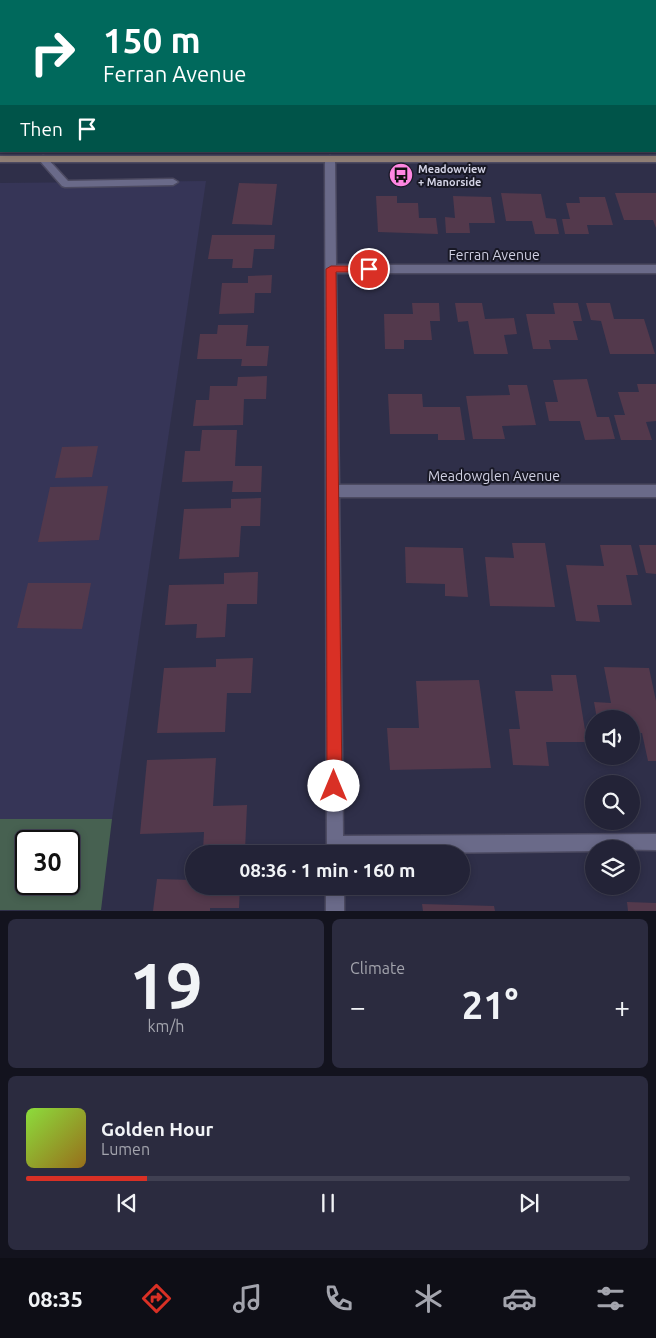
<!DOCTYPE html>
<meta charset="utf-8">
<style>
:root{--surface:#232337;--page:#2b2b3f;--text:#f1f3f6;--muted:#a3a4ad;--line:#404052;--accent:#d93025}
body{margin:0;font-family:Ubuntu,sans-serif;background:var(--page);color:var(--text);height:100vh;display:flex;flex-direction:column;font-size:19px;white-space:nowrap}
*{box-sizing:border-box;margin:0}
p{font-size:16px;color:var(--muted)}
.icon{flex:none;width:28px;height:28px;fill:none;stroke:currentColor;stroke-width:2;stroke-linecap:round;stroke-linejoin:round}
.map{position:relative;height:911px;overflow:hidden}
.sheet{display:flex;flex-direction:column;gap:8px;padding:8px;background:#13131e;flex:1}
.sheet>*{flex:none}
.top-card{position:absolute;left:0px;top:0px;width:656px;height:152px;box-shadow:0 2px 8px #0003,0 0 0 1px var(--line);background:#00695c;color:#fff;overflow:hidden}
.fabs{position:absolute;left:585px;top:710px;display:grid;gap:10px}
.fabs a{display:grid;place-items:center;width:55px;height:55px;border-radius:50%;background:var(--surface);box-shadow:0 2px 8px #0003,0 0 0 1px var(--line);font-size:25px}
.speed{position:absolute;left:15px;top:830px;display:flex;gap:10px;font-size:25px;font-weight:700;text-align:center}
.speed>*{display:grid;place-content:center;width:65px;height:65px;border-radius:50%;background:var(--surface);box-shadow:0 2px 8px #0003,0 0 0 1px var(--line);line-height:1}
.speed .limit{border:2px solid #111;border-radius:8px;background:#fff;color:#111}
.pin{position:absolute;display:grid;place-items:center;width:42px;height:42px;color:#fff;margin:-21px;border:2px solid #fff;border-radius:50%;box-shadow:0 1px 5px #0007}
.me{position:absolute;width:55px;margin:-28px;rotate:0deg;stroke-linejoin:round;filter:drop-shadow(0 0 4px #0008)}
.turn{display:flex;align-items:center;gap:18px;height:105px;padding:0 20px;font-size:22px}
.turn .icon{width:65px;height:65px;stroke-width:2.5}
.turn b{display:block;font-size:35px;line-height:42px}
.then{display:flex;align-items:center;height:48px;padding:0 20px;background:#0003;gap:10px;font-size:19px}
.big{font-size:38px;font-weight:700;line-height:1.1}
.sheet .card{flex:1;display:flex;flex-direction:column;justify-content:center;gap:8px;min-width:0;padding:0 18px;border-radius:8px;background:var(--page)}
.sheet .dial{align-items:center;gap:0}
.dial b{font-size:65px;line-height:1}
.song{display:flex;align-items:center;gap:15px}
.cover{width:60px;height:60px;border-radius:8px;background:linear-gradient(135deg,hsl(90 70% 55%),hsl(40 70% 35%))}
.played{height:5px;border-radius:2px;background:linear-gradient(90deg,var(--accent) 20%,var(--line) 20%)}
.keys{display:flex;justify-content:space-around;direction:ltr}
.heat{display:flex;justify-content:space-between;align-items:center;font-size:28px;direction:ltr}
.sheet .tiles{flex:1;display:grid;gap:8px;grid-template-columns:1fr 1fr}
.card:last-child{grid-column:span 2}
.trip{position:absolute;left:185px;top:845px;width:285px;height:50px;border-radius:25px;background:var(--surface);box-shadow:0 2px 8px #0003,0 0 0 1px var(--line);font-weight:700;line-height:50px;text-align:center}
.tabs{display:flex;height:80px;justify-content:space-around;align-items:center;background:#0e0e16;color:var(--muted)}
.tabs .icon{width:35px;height:35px}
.tabs .current{color:var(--accent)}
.tabs b{font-size:22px;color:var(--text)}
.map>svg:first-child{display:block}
.built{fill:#363557}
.green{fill:#476151;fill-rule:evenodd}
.building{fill:#53394c}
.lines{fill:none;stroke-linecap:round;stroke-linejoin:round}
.lane-casing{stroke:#4c4a61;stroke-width:3}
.street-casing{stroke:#4c4a61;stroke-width:3}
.secondary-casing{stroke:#4c4a61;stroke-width:3}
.lane{fill:#6a6a89;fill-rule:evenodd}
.street{fill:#6a6a89;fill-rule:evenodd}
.secondary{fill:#907f76;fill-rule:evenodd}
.route{fill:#d93025;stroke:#8d1f18}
.labels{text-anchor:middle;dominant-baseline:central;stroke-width:4;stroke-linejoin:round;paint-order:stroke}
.far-poi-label{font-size:11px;font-weight:bold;fill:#d1d1e3;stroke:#181825;text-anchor:start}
.street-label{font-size:14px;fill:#d1d1e3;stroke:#181825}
</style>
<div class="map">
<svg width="656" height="911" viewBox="0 0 656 911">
<rect width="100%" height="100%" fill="#2f2f49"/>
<!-- built -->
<path class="built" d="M206,181L112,819H0V183Z"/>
<!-- green -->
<path class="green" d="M0,819H112L101,910H0ZM26,841H69V884H26Z"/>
<!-- building -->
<path class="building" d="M239,183L277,184L272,225L232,224Z
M501,193L541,194L546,218L556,219L559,234H535L532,221H506Z
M615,193H656V228L653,220H624Z
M376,196H397V203H418L419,218H436L438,234L378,232Z
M453,196L491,197L495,223H469L470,233H446L445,217L455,218Z
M579,197H605L613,225H587L589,234H565L562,219H570L566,203H580Z
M212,235H275L274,249H254L252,268H232L233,259H208Z
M272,275L271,293H255L254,313L219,314L222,283H248V276Z
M412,303H439L440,321H430L432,340H404V349H385L384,314H413Z
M455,303H482L485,319L514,318L517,334L504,335L508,354H474L468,321L458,322Z
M553,303H578L582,321H573L578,340H549L551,349H533L526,314H555Z
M586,303H610L614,319H644L655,354H610L601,321L591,320Z
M218,325H248L246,346H269L267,366H241L242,359H197L200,334H217Z
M267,376L266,399H244L243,425L193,426L196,400H209L210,386H237L238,377Z
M587,379L597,417H609L615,439L585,440L580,421H549L545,402H558L553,380Z
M637,384H656V421L646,422L652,440H621L614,415H625L618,392H639Z
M508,385H527L536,425L502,426L505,439H473L466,396L510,395Z
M388,394H422L423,407H460L465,440H438V434H390Z
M202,430H237L235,466H262L261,492H232L233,481L182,482L185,451H200Z
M98,446L92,477L55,478L62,447Z
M108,486L99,540L38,542L50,487Z
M261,498L260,526H241L239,557L179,559L184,509L231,508V499Z
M512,543H545L555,607L490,606L485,557L514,558Z
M600,545H631L638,575H626L632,605H597L600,622L576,621L566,565L604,566Z
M639,545H656V574L646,573Z
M405,547L463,548L468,597L445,596V584L406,583Z
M258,572L257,604H227L225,637L196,638L197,624L165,625L169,585L224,584V573Z
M28,583H91L82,629L17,628Z
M253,658L251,693H227L225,732L157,733L164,668L216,667V659Z
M604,667L649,668L656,701V761H648L642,733H631V719H597L594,702L611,703Z
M551,675H576L587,742H546L549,766L513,765L509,729H520L515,691H553Z
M479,680L491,768L390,770L387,728H419L416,681Z
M216,758L213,806L247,805L245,851H203L204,832L140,834L147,760Z
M157,879L194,880V886H240L239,908H210V911H153Z
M627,902L656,903V911H628Z
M422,904L494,906L495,911H423Z"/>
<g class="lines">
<!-- lane casing -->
<g class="lane-casing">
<path id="lane" d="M43,156L46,157L68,181L173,179L178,182L173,185L65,187L62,186L40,161L38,159Z"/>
</g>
<!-- street casing -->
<g class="street-casing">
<path id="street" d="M350,0H358V1H350Z
M565,0H574L575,1H566Z
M0,18H1V22H0Z
M655,31H656V35H655Z
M655,61H656V66H655Z
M330,156L335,159L336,265H656V273H336L339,485H656V497H339L343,836L656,834V850L594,849V851L327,854L325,159Z
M326,886H344V911H326Z"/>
</g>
<!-- secondary casing -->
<g class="secondary-casing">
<path id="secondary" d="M0,156H656V162H0Z"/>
</g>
<!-- lane -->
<use href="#lane" class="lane"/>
<!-- street -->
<use href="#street" class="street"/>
<!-- secondary -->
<use href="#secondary" class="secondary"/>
</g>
<!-- route -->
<path class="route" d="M331,266H369L374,269L369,272H336L342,786L340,791L334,793L329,791L327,786L326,269Z"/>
<!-- icons -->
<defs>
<g id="bus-disc" transform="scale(1.25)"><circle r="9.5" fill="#fe86e1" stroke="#181825"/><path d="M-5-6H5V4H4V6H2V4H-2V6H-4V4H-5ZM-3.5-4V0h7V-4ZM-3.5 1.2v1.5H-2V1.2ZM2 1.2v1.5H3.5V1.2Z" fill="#111"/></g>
</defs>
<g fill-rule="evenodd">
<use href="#bus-disc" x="401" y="175"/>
</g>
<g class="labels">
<!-- far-poi labels -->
<g class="far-poi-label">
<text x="418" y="169">Meadowview<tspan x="418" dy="13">+ Manorside</tspan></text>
</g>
<!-- street labels -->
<g class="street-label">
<text x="494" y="255">Ferran Avenue</text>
<text x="494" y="476">Meadowglen Avenue</text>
</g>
</g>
</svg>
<div class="fabs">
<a><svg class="icon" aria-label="sound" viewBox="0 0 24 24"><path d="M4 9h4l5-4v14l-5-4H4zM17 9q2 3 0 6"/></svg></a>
<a><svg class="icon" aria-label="search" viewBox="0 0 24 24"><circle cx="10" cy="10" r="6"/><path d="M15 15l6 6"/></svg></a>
<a><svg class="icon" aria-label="layers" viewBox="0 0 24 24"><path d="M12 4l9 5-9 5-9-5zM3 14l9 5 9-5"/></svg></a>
</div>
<div class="speed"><div class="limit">30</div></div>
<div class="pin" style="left:369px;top:269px;background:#d93025"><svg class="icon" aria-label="arrive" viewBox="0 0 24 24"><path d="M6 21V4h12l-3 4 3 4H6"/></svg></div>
<svg class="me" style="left:334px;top:786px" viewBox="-20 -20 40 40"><circle r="19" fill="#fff"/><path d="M0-13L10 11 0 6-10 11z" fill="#d93025"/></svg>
<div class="trip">08:36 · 1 min · 160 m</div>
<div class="top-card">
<div class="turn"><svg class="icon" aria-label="right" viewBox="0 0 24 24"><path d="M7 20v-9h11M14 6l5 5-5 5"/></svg><div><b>150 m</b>Ferran Avenue</div></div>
<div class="then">Then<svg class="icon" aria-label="arrive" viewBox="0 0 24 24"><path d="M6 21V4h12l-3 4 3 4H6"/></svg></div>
</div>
</div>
<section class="sheet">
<div class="tiles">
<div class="card dial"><b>19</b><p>km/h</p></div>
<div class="card"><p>Climate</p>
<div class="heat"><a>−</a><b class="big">21°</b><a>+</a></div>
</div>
<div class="card">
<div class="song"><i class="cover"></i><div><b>Golden Hour</b><p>Lumen</p></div></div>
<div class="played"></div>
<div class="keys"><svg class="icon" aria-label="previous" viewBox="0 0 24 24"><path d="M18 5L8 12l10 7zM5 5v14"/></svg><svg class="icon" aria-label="pause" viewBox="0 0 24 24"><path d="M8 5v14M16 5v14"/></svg><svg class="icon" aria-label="next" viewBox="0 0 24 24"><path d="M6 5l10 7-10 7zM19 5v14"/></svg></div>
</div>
</div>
</section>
<nav class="tabs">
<b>08:35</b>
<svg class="icon current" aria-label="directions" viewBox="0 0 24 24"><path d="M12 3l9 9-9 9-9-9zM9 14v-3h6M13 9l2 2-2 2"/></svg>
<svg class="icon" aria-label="music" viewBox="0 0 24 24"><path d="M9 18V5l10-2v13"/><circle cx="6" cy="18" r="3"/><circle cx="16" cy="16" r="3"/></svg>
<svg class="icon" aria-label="phone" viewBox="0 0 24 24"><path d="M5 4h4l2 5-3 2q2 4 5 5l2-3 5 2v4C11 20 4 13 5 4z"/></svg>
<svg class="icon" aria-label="climate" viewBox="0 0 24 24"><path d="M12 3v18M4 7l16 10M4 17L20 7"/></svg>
<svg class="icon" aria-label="car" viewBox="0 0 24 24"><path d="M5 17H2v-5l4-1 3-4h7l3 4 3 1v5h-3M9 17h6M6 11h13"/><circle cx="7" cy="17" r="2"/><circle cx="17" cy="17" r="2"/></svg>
<svg class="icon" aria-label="filters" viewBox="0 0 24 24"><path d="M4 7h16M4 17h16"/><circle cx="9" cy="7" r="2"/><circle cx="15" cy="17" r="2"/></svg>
</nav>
